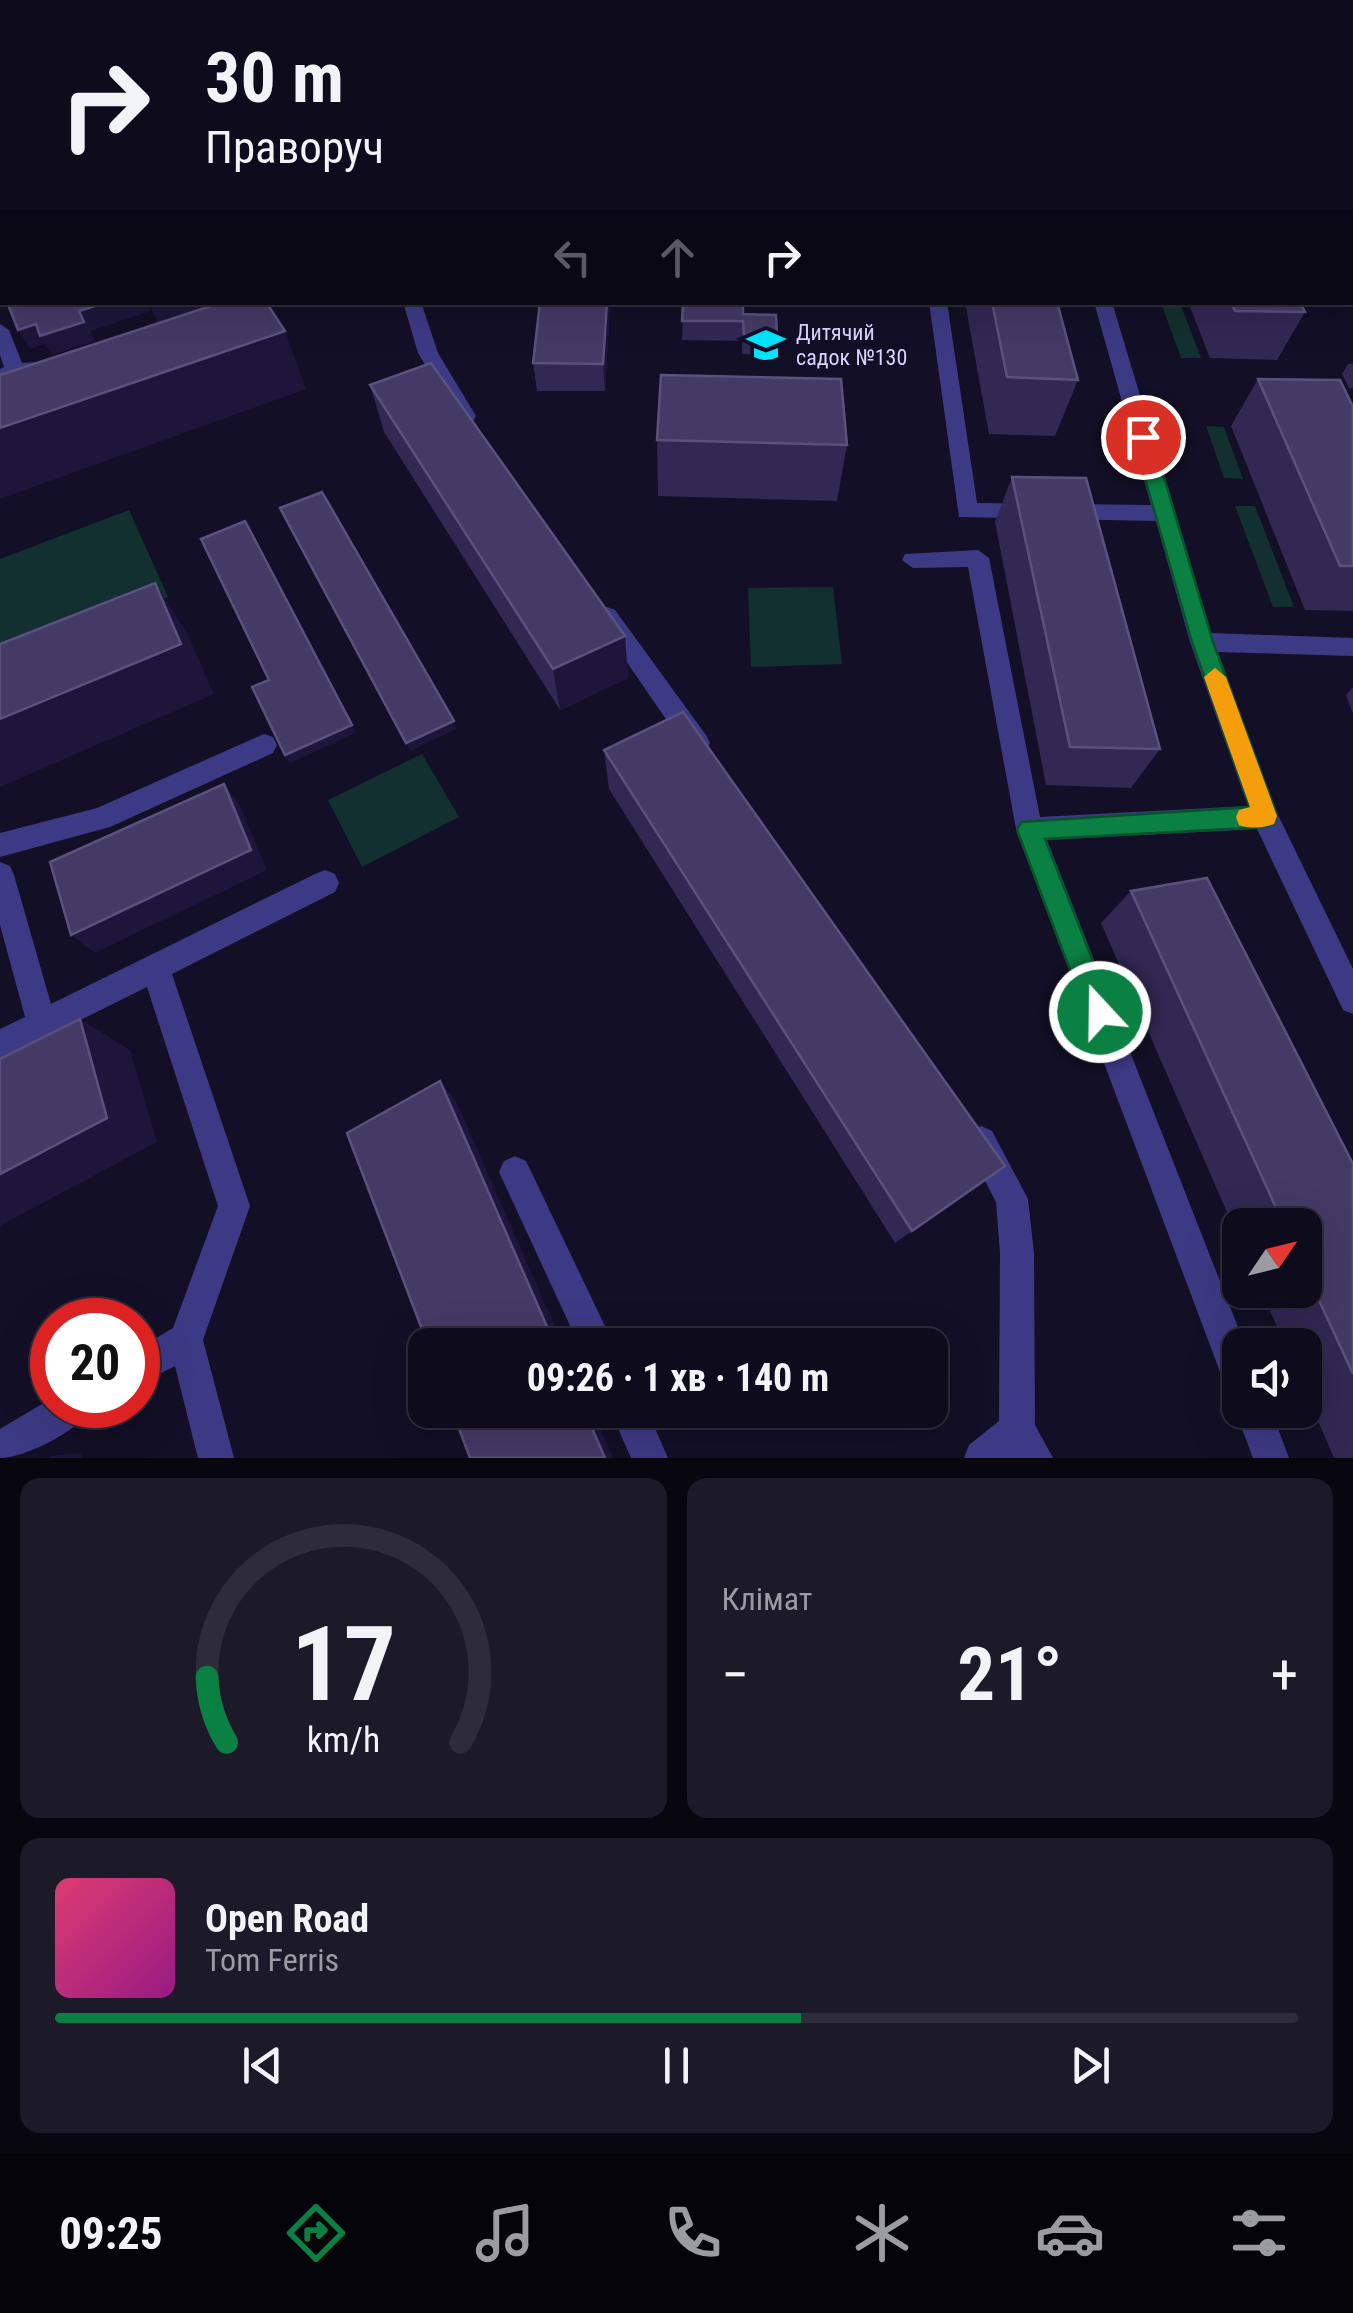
<!DOCTYPE html>
<html lang="uk">
<meta charset="utf-8">
<style>
:root{--surface:#0e0b1c;--page:#1c1929;--text:#f1f3f6;--muted:#9b9ba3;--line:#2e2b3b;--accent:#0b8043}
body{margin:0;font-family:"Roboto Condensed",sans-serif;background:var(--page);color:var(--text);height:100vh;display:flex;flex-direction:column;font-size:38px;white-space:nowrap}
*{box-sizing:border-box;margin:0}
p{font-size:32px;color:var(--muted)}
.icon{flex:none;width:55px;height:55px;fill:none;stroke:currentColor;stroke-width:2;stroke-linecap:round;stroke-linejoin:round}
.map{position:relative;height:1458px;overflow:hidden}
.panel{display:flex;flex-direction:column;gap:20px;padding:20px;background:#08060f;flex:1}
.panel>*{flex:none}
.guide{position:absolute;left:0px;top:0px;width:1355px;height:305px;box-shadow:0 10px 40px #0002,0 0 0 2px var(--line);background:#0e0b1c;color:var(--text);overflow:hidden}
.needle{width:65px;rotate:55deg}
.fabs{position:absolute;left:1222px;top:1208px;display:grid;gap:20px}
.fabs a{display:grid;place-items:center;width:100px;height:100px;border-radius:20px;background:var(--surface);box-shadow:0 10px 40px #0002,0 0 0 2px var(--line);font-size:50px}
.speed{position:absolute;left:30px;top:1298px;display:flex;gap:20px;font-size:50px;font-weight:700;text-align:center}
.speed>*{display:grid;place-content:center;width:130px;height:130px;border-radius:50%;background:var(--surface);box-shadow:0 10px 40px #0002,0 0 0 2px var(--line);line-height:1}
.speed .limit{border:15px solid #d22;background:#fff;color:#111}
.pin{position:absolute;display:grid;place-items:center;width:85px;height:85px;color:#fff;margin:-42px;border:5px solid #fff;border-radius:50%;box-shadow:0 2px 10px #0007}
.me{position:absolute;width:110px;margin:-55px;rotate:339deg;stroke-linejoin:round;filter:drop-shadow(0 0 8px #0008)}
.turn{display:flex;align-items:center;gap:35px;height:210px;padding:0 40px;font-size:45px}
.turn .icon{width:130px;height:130px;stroke-width:2.5}
.turn b{display:block;font-size:70px;line-height:85px}
.lanes{display:flex;align-items:center;height:95px;padding:0 40px;background:#0003;justify-content:center;gap:50px;direction:ltr}
.lanes .off{opacity:.35}
.big{font-size:75px;font-weight:700;line-height:1.1}
.panel .widget{flex:1;display:flex;flex-direction:column;justify-content:center;gap:15px;min-width:0;padding:0 35px;border-radius:20px;background:var(--page)}
.panel .dial{align-items:center;gap:0}
.dial svg{height:260px;overflow:visible;fill:none;stroke:var(--line);stroke-width:7;stroke-linecap:round;text-anchor:middle}
.dial text{fill:var(--text);stroke:none}
.song{display:flex;align-items:center;gap:30px}
.cover{width:120px;height:120px;border-radius:15px;background:linear-gradient(135deg,hsl(340 70% 55%),hsl(310 70% 35%))}
.played{height:10px;border-radius:5px;background:linear-gradient(90deg,var(--accent) 60%,var(--line) 60%)}
.keys{display:flex;justify-content:space-around;direction:ltr}
.heat{display:flex;justify-content:space-between;align-items:center;font-size:55px;direction:ltr}
.panel .tiles{flex:1;display:grid;gap:20px;grid-template-columns:1fr 1fr}
.widget:last-child{grid-column:span 2}
.trip{position:absolute;left:408px;top:1328px;width:540px;height:100px;border-radius:20px;background:var(--surface);box-shadow:0 10px 40px #0002,0 0 0 2px var(--line);font-weight:700;line-height:100px;text-align:center}
.dock{display:flex;height:160px;justify-content:space-around;align-items:center;background:#06040b;color:var(--muted)}
.dock .icon{width:70px;height:70px}
.dock .active{color:var(--accent)}
.dock b{font-size:45px;color:var(--text)}
.map>svg:first-child{display:block}
.green{fill:#12302f}
.lines{fill:none;stroke-linecap:round;stroke-linejoin:round}
.minor{fill:#3d3a85;fill-rule:evenodd}
.wall{fill:#312854}
.shaded-wall{fill:#1d163a}
.building{fill:#433a66;stroke:#5a527e;stroke-width:2.5}
.route{fill:#0b8043;stroke:#07532c;stroke-width:2.5}
.slow{fill:#f59e0b}
.labels{text-anchor:middle;dominant-baseline:central;stroke-width:9;stroke-linejoin:round;paint-order:stroke}
.far-poi-label{font-size:22px;fill:#d9d4ff;stroke:#130f26;text-anchor:start}
</style>
<div class="map">
<svg width="1353" height="1458" viewBox="0 0 1353 1458">
<rect width="100%" height="100%" fill="#130f26"/>
<!-- green -->
<path class="green" d="M1161,303H1180L1201,358H1181Z
M1206,426L1224,427L1243,479L1224,478Z
M1235,506H1255L1294,607H1273Z
M129,510L168,597L0,665V559Z
M833,587L842,664L751,667L748,588Z
M422,754L459,817L362,867L328,800Z"/>
<g class="lines">
<!-- minor -->
<path class="minor" d="M758,0H772V2H759Z
M876,0H890V2H877Z
M1002,0H1016L1017,2H1004Z
M0,33H2V41H0Z
M403,302H421L438,353L476,416L473,421H459L418,353Z
M929,302H947L977,503L1151,505L1094,302H1112L1211,633L1353,638V656L1217,652L1278,815L1353,969V1014L1343,1010L1257,829L1047,840L1245,1345H1240V1395L1228,1389L1222,1377L1016,829L968,567L913,568L902,560L905,554L978,550L989,558L1040,817L1248,806L1190,642L1156,521L959,517Z
M0,324L9,330L22,363L53,361L63,367L60,371L19,376L0,383V369L4,367L0,355Z
M607,607L615,610L706,735L710,743L706,751L697,754L688,751L599,622L595,616L599,610Z
M264,734L273,737L277,745L273,753L110,827L0,857V833L97,808Z
M0,862L10,866L14,875L51,1004L315,874L325,870L335,874L339,883L335,892L172,974L250,1206L203,1340L234,1458H198L175,1366L138,1385V1349L173,1328L218,1206L147,987L0,1060V1029L25,1017L0,925Z
M981,1126L992,1131L1028,1199L1034,1253L1035,1425L1053,1458H964L969,1445L999,1421L1000,1253L996,1202L965,1142L970,1131Z
M515,1156L526,1161L614,1345H579L499,1172L504,1161Z
M52,1398V1405H93C83,1429 26,1458 0,1458V1429Z
M1240,1398V1410H1271L1289,1458H1253L1235,1410Z
M610,1410H647L668,1458H631Z"/>
</g>
<!-- wall -->
<path class="wall" d="M0,0H180L181,2H2V26H0Z
M215,0H380L381,2H216Z
M1085,0H1151L1153,2H1085Z
M540,302H610L605,391H537L533,363Z
M683,302L743,314L777,336L775,355L742,354V341L682,340Z
M965,302H1057L1078,380L1055,436L989,434Z
M1188,302H1300L1305,312L1277,360L1210,358Z
M1348,364H1353V388H1349L1342,374Z
M1258,379L1353,407V611L1305,610L1231,426Z
M370,385L625,636L628,678L560,710L384,432Z
M657,440L847,445L837,501L658,496Z
M1012,477L1160,749L1131,788L1046,785L995,522Z
M1353,687V714L1346,695Z
M604,750L1005,1166L895,1243L609,789Z
M1131,891L1353,1164V1458H1334L1305,1391V1345H1285L1261,1290H1305V1225H1240V1242L1101,923Z"/>
<!-- shaded-wall -->
<path class="shaded-wall" d="M159,0H180L181,2H160Z
M366,0H380L381,2H366Z
M2,134V188L0,189V135Z
M108,302H147L151,311L90,331L95,341L52,355L45,344L30,349L18,330Z
M148,302H239L162,331Z
M607,302H610V307L605,391L603,364Z
M285,331L306,389L0,499V428Z
M155,583L188,635L214,694L0,787V719Z
M625,636L628,678L560,710L553,669Z
M454,721L456,729L410,751L406,743Z
M352,725L356,733L290,763L285,755Z
M224,784L240,806L267,870L95,953L71,935Z
M80,1019L130,1050L157,1142L0,1226V1174Z
M440,1081L457,1103L563,1345H555Z
M584,1410H592L613,1458H605Z
M81,1453L82,1458H50L49,1456Z"/>
<!-- building -->
<path class="building" d="M432,0H637V2H432Z
M699,0H742V2H699Z
M916,0H961L962,2H917Z
M1101,0H1151L1153,2H1102Z
M2,98V134L0,135V99Z
M7,302H108L79,311L84,322L40,336L36,324L18,330Z
M223,302H266L285,331L0,428V375Z
M540,302H607L603,364L533,363Z
M683,302H743V314L776,315L777,336L744,335L743,321H682Z
M992,302H1057L1078,380L1007,377Z
M1231,302H1300L1305,312L1235,311Z
M431,363L625,636L553,669L370,385Z
M661,375L841,379L847,445L657,440Z
M1258,379L1340,380L1353,407V566H1340Z
M1012,477L1086,478L1160,749L1070,747Z
M322,492L454,721L406,743L280,508Z
M245,521L352,725L285,755L252,687L269,680L201,539Z
M155,583L181,644L0,719V644Z
M683,712L1005,1166L912,1231L604,750Z
M224,784L251,850L71,935L50,862Z
M1207,878L1353,1164V1374L1305,1270V1225H1284L1131,891Z
M80,1019L107,1118L0,1174V1059Z
M440,1081L555,1345H428L347,1133Z
M452,1410H584L605,1458H470Z"/>
<!-- route -->
<path class="route" d="M1143,431L1152,437L1213,642L1277,816L1274,824L1265,827L1045,839L1113,1012L1109,1021L1100,1025L1090,1021L1086,1012L1017,830L1021,822L1250,807L1192,642L1133,437Z"/>
<!-- slow -->
<path class="slow" d="M1215,668L1226,677L1277,816L1274,824C1262,828 1251,829 1239,825L1236,817L1239,810L1250,807L1204,677Z"/>
<!-- icons -->
<defs>
<g id="school-bare" transform="scale(3)"><path d="M0-5L7-2L0 1L-7-2ZM-4 1L0 2.5L4 1V4Q0 6-4 4Z" fill="#00e5ff" stroke="#130f26" stroke-width="2.5" paint-order="stroke"/></g>
</defs>
<g fill-rule="evenodd">
<use href="#school-bare" x="766" y="345"/>
</g>
<g class="labels">
<!-- far-poi labels -->
<g class="far-poi-label">
<text x="796" y="332">Дитячий<tspan x="796" dy="25">садок №130</tspan></text>
</g>
</g>
</svg>
<div class="fabs">
<a><svg class="needle" viewBox="-14 -14 28 28"><path d="M0-13l5 13h-10z" fill="#e53935"/><path d="M0 13l5-13h-10z" fill="#9b9ba3"/></svg></a>
<a><svg class="icon" aria-label="sound" viewBox="0 0 24 24"><path d="M4 9h4l5-4v14l-5-4H4zM17 9q2 3 0 6"/></svg></a>
</div>
<div class="speed"><div class="limit">20</div></div>
<div class="pin" style="left:1143px;top:437px;background:#d93025"><svg class="icon" aria-label="arrive" viewBox="0 0 24 24"><path d="M6 21V4h12l-3 4 3 4H6"/></svg></div>
<svg class="me" style="left:1100px;top:1012px" viewBox="-20 -20 40 40"><circle r="17" fill="#0b8043" stroke="#fff" stroke-width="3"/><path d="M0-11L8 9 0 5-8 9z" fill="#fff"/></svg>
<div class="trip">09:26 · 1 хв · 140 m</div>
<div class="guide">
<div class="turn"><svg class="icon" aria-label="right" viewBox="0 0 24 24"><path d="M7 20v-9h11M14 6l5 5-5 5"/></svg><div><b>30 m</b>Праворуч</div></div>
<div class="lanes"><svg class="icon off" aria-label="left" viewBox="0 0 24 24"><path d="M17 20v-9H6M10 6l-5 5 5 5"/></svg><svg class="icon off" aria-label="ahead" viewBox="0 0 24 24"><path d="M12 20V5M6 11l6-6 6 6"/></svg><svg class="icon" aria-label="right" viewBox="0 0 24 24"><path d="M7 20v-9h11M14 6l5 5-5 5"/></svg></div>
</div>
</div>
<section class="panel">
<div class="tiles">
<div class="widget dial"><svg viewBox="0 0 100 80">
<path d="M14 69A42 42 0 1 1 86 69"/>
<path d="M14 69A42 42 0 0 1 8 49" stroke="#0b8043"/>
<text x="50" y="56" font-size="32" font-weight="700">17</text>
<text x="50" y="72" font-size="11">km/h</text>
</svg></div>
<div class="widget"><p>Клімат</p>
<div class="heat"><a>−</a><b class="big">21°</b><a>+</a></div>
</div>
<div class="widget">
<div class="song"><i class="cover"></i><div><b>Open Road</b><p>Tom Ferris</p></div></div>
<div class="played"></div>
<div class="keys"><svg class="icon" aria-label="previous" viewBox="0 0 24 24"><path d="M18 5L8 12l10 7zM5 5v14"/></svg><svg class="icon" aria-label="pause" viewBox="0 0 24 24"><path d="M8 5v14M16 5v14"/></svg><svg class="icon" aria-label="next" viewBox="0 0 24 24"><path d="M6 5l10 7-10 7zM19 5v14"/></svg></div>
</div>
</div>
</section>
<nav class="dock">
<b>09:25</b>
<svg class="icon active" aria-label="directions" viewBox="0 0 24 24"><path d="M12 3l9 9-9 9-9-9zM9 14v-3h6M13 9l2 2-2 2"/></svg>
<svg class="icon" aria-label="music" viewBox="0 0 24 24"><path d="M9 18V5l10-2v13"/><circle cx="6" cy="18" r="3"/><circle cx="16" cy="16" r="3"/></svg>
<svg class="icon" aria-label="phone" viewBox="0 0 24 24"><path d="M5 4h4l2 5-3 2q2 4 5 5l2-3 5 2v4C11 20 4 13 5 4z"/></svg>
<svg class="icon" aria-label="climate" viewBox="0 0 24 24"><path d="M12 3v18M4 7l16 10M4 17L20 7"/></svg>
<svg class="icon" aria-label="car" viewBox="0 0 24 24"><path d="M5 17H2v-5l4-1 3-4h7l3 4 3 1v5h-3M9 17h6M6 11h13"/><circle cx="7" cy="17" r="2"/><circle cx="17" cy="17" r="2"/></svg>
<svg class="icon" aria-label="filters" viewBox="0 0 24 24"><path d="M4 7h16M4 17h16"/><circle cx="9" cy="7" r="2"/><circle cx="15" cy="17" r="2"/></svg>
</nav>
